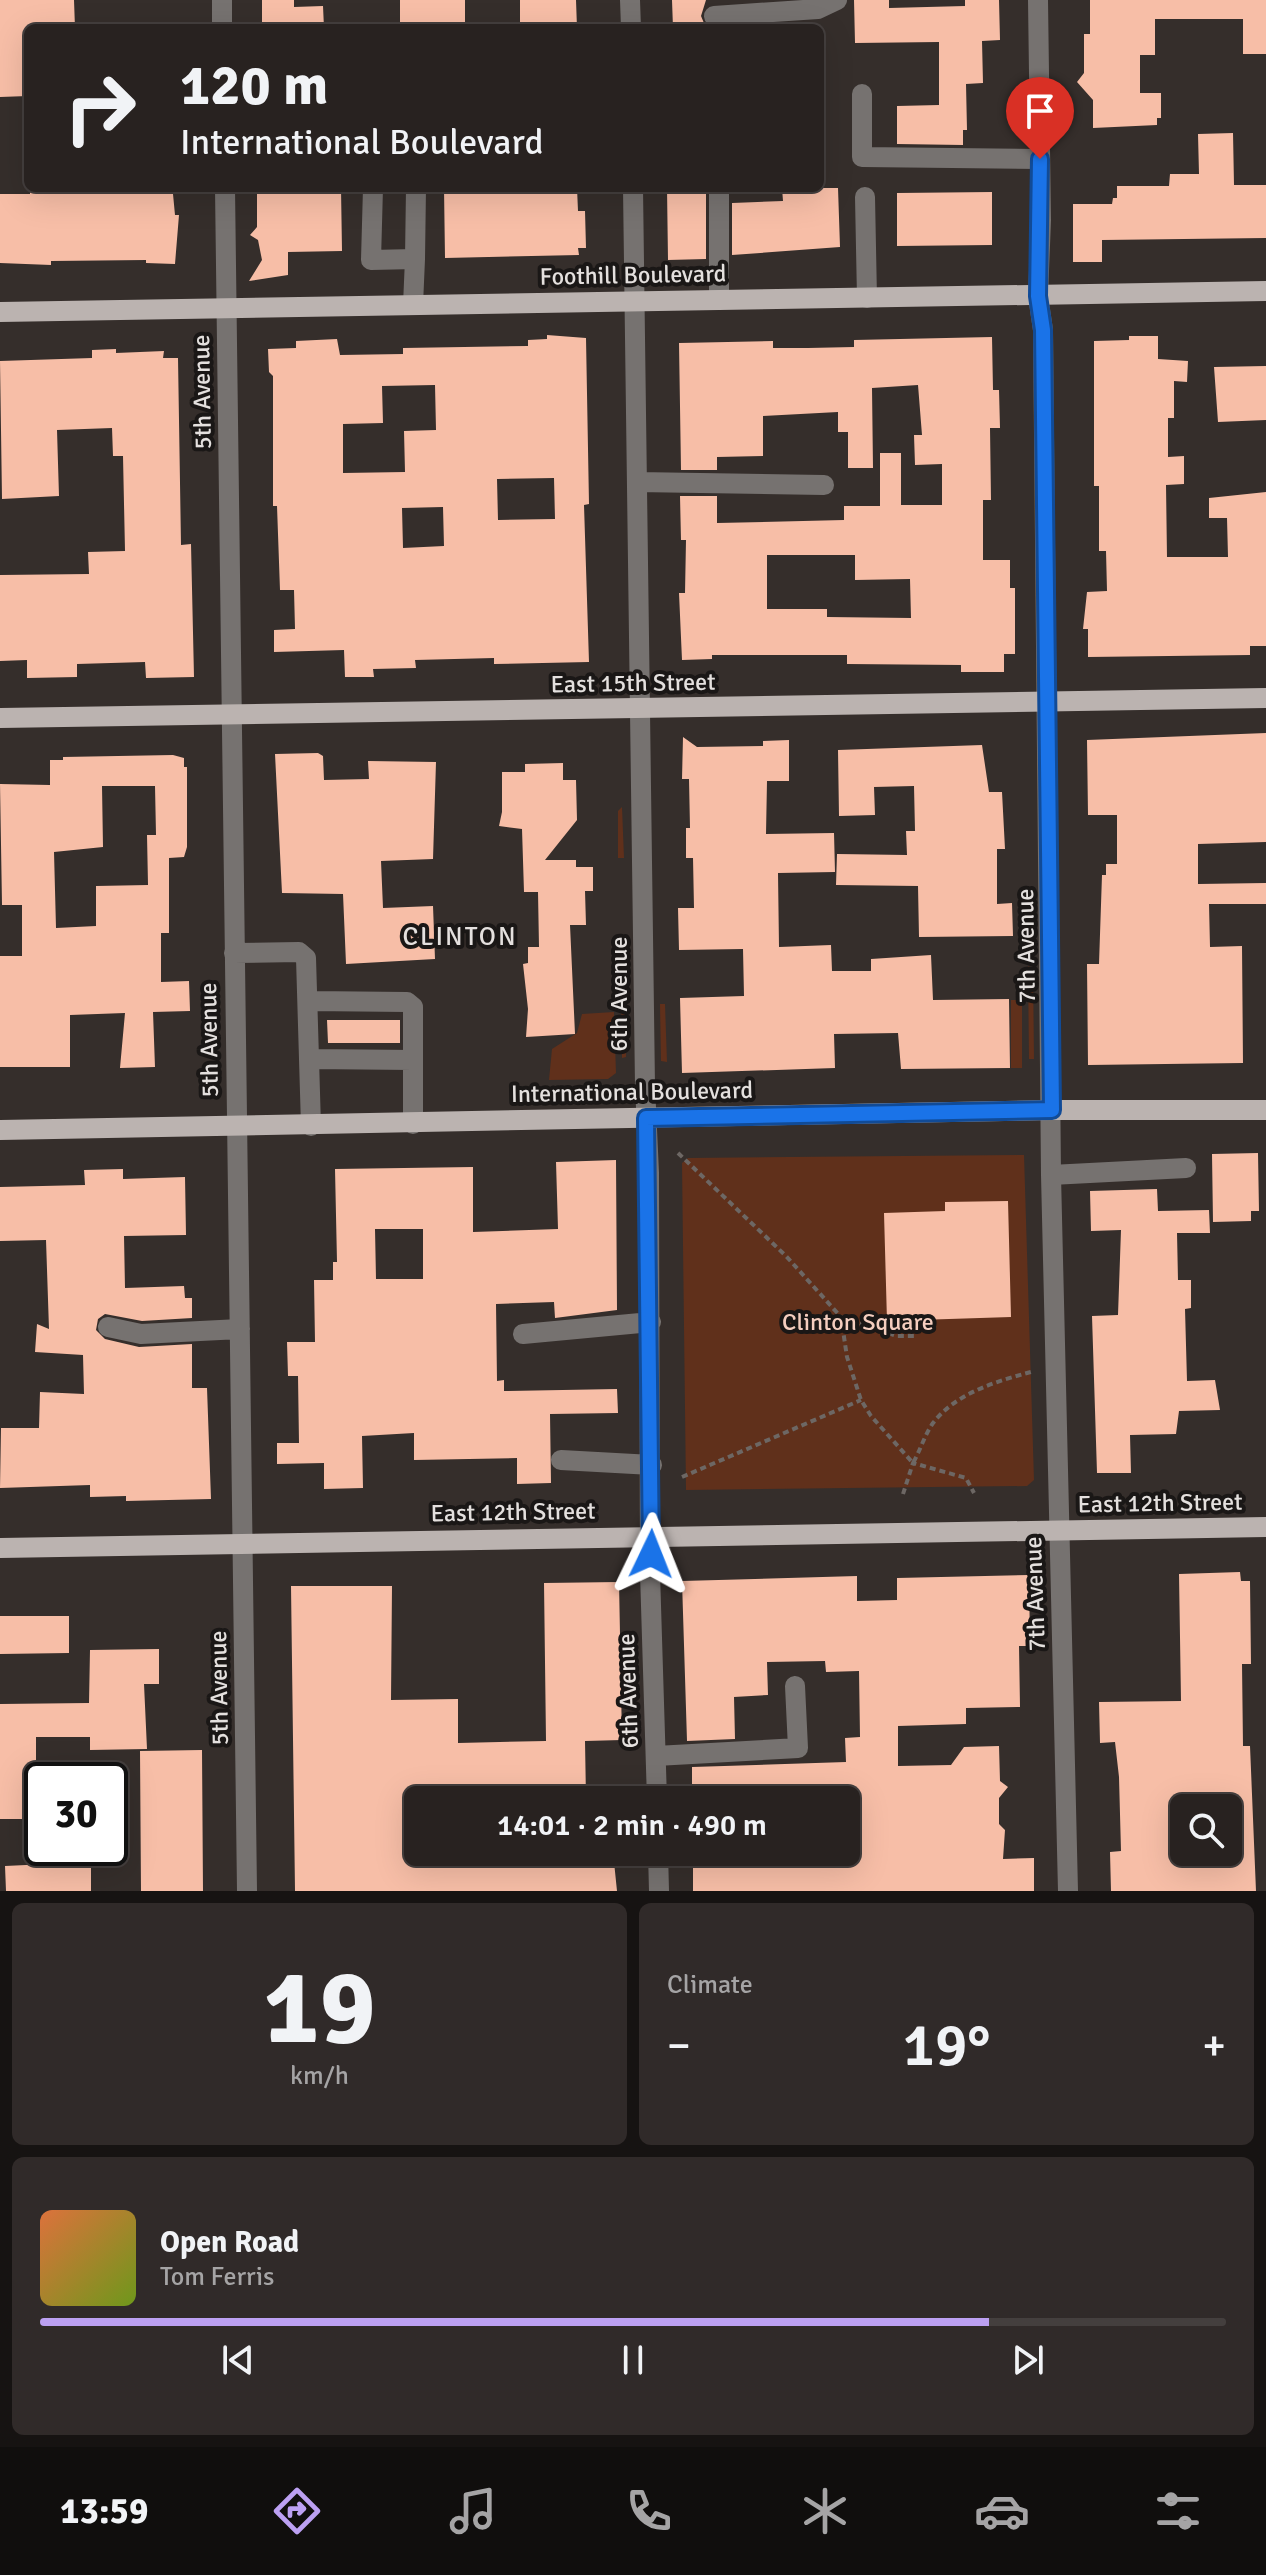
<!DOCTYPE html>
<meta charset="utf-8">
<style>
:root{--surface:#282220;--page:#302a29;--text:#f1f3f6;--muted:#a5a4a5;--line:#443f3e;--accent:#bca0f2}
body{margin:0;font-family:Signika,sans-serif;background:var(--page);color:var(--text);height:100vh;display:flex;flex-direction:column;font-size:30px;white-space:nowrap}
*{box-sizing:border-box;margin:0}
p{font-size:26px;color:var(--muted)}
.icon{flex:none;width:44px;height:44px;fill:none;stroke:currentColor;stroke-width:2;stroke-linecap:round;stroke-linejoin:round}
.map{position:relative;height:1891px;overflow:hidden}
.sheet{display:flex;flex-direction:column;gap:12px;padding:12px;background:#161312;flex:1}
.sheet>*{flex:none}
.hud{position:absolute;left:24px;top:24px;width:800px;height:168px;border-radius:12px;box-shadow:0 8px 32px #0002,0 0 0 2px var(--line);background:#282220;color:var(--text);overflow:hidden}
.buttons{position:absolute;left:1170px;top:1794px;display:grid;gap:16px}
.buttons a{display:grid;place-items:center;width:72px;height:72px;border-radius:12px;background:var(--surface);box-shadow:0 8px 32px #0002,0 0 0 2px var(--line);font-size:40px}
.speed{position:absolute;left:24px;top:1762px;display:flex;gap:16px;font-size:40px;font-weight:700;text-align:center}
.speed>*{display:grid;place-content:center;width:104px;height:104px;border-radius:50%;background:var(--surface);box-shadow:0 8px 32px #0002,0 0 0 2px var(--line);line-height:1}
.speed .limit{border:4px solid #111;border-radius:12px;background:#fff;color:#111}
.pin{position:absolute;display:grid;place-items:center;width:68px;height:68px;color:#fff;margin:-82px -34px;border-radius:50% 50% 50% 0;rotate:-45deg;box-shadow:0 0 8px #0007}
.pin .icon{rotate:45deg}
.me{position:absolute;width:88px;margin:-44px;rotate:2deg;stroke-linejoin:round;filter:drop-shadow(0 0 6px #0008)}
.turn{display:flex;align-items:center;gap:28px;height:168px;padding:0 24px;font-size:36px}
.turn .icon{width:104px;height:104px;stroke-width:2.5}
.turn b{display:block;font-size:56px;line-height:68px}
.big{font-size:60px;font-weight:600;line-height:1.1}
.sheet .card{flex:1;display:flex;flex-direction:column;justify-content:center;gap:12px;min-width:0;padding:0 28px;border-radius:12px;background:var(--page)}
.sheet .dial{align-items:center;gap:0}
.dial b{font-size:104px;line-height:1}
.song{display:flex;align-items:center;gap:24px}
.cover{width:96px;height:96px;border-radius:12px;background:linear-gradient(135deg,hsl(20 70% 55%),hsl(80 70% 35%))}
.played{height:8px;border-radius:4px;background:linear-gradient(90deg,var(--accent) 80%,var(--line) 80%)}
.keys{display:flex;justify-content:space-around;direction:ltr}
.heat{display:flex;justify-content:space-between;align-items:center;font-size:44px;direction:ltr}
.sheet .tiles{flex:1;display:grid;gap:12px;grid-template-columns:1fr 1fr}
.card:last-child{grid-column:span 2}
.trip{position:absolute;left:404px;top:1786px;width:456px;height:80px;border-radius:12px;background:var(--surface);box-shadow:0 8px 32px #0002,0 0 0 2px var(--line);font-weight:600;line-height:80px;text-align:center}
.dock{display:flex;height:128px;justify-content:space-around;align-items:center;background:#100e0d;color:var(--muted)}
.dock .icon{width:56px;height:56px}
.dock .selected{color:var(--accent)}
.dock b{font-size:36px;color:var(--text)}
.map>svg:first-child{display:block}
.green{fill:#60301b}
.building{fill:#f7bea7;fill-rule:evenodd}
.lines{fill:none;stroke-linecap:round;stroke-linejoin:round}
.path{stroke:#6d6764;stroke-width:4;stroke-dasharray:6 4;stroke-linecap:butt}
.minor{stroke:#767270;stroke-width:20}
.major{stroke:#bbb3b0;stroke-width:20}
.route-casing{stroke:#114b97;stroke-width:20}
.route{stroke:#1a73e8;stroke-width:14}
.labels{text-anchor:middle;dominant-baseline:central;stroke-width:8;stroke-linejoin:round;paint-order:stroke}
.street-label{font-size:24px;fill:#e4e0de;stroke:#1a1716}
.park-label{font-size:24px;fill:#f5cebf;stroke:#1a1716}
.neighbourhood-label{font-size:26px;letter-spacing:2px;fill:#e4e0de;stroke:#1a1716}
</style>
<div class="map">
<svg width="1266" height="1891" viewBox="0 0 1266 1891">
<rect width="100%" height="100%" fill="#352e2b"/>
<!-- green -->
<path class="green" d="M622,807L624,858H618V811Z
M620,946H625L626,1057L622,1058Z
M1028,966L1033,969L1034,1059H1029Z
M1011,1000H1022V1068H1011Z
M660,1004H665L667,1062L661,1061Z
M614,1012L616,1073L608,1079L549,1080L552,1049L577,1033L582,1014Z
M1024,1155L1034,1480L1027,1486L686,1490L682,1163L688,1158Z"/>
<!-- building -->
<path class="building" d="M0,0H74L75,28H28V96L0,97Z
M262,0H294V7L323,6L324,28H262Z
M400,0H465V27L400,28Z
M520,0H576L577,28H520Z
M672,0H706L701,16L706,28H673Z
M854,0H889V8L965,6V0H999L1000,40L982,41L983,83L966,84L967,130H963V145L897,144V106L939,105V42L855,43Z
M1090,0H1266V54H1243V19H1155V55H1140V93H1161V118H1157V125L1093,128V100L1077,82L1084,73V34H1090Z
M1233,133L1234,185H1266V238L1102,240V262H1073V204H1112L1113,198H1117V186H1169L1170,174H1199L1198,134Z
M30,188L169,190L173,194L175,215H179L175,264L146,263V260L51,261V265L0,263V194H30Z
M257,188H341L342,251L288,252V275L249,281L262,260L258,240L250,235L257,227Z
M444,188H577L578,211H585L586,248H578L579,255L445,258Z
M667,188H706V259L668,260Z
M782,188H838L840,247L732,255V203L783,201Z
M992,192V245L897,246V193Z
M547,335L586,338L589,504L584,505L589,662L494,664V658L415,660L416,668L373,669L374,677H345L344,650L274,652V630L295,629L294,590H280L277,506H273V376L269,372L268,349L296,348V341L337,339L340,355L403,354V348L528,346V340L547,339ZM435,385L436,430L404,431L405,472L343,473V424L383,423L382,386ZM554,478L555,519L498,520L497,479ZM443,507L444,546L403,548L402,508Z
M1129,336H1158V359L1188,361L1187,382L1174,381V418H1168V457L1184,456V484L1166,485L1167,557H1228L1227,518H1209V498L1266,492V646H1250V655L1088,657V629H1083L1087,592L1107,591L1106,551H1099V486H1094V341L1129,340Z
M992,337L993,390H999L1000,428H990L991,500H983V560H1010V588H1015V654H1004V672H961V665L847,664V655H712V659L682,660L679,593H685L686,540H681L680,496H717V523L844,520V506H880V453H901V505H942V464L915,465L914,435H922L918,385L872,388L873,468H848V432H838V412L763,416V456L717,457V470H681L679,343L773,341V348H808L854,347V340ZM767,555H855V580L910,579L911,618L827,617V609H767Z
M116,349V353L164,351L163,358H178L181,545L191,544L194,677L146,678L145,662L77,664V677L27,678V660L0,661V575L89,574L88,552L125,551L123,456H113L112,428L57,430L59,496L2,499L0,361L92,358V350Z
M1266,366V420L1218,422L1214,367Z
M1266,733V842L1198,844V884L1266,883V904H1209L1210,947L1242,946L1243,1063L1088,1065L1087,964H1099L1102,875H1106V864H1117V815H1088L1087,740Z
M683,737L697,747L763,746V741L789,740V781H767L766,834L834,833L835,872L778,873L779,947L831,945L832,971H871V959L931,955L933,1000L1009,999L1010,1068L901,1069L898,1033L834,1034L835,1068L682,1073L680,998L744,996L743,949L679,950L678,908H694L693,858H686V828H690L689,779H682Z
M982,745L989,792H1002L1005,849H997V904L1012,903L1013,936L919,937L918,886L836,885L837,854L907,855L906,831H915L914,786L874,787L875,815L839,816L838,750Z
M318,753L323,756L324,780L369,779L368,761L436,762L433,859L381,861L383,908L433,906L435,959L346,964L343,894L282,893L275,754Z
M173,755L184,758V767H187V847L184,857L169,858V933H161V982L189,981L190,1011L153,1012L155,1067L120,1068L125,1013L70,1015V1067H0V956H22V905H2L0,784L50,785V760H63V757ZM102,786H155L156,835H147L148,885L96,886V926L56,928L54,852L103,847Z
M563,763V780H576L577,820L545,860H576V867H593V891H585L586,925H570L575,1034L526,1037L528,1009L523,964L528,963V947H539L538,892H524L522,829L499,826L502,812V772H525V764Z
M327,1020H400V1043H328Z
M1258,1153L1259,1211H1251V1221L1213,1222L1212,1154Z
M616,1160L617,1310L555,1318L554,1302L496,1304L497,1381L504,1380V1391L617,1389L618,1413L550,1414L551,1483L517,1484V1458L414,1460V1433L362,1436L363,1488L324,1489V1463L277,1464V1443H299L298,1376H288L287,1342H315L314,1280H333V1262H337L335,1169L473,1167V1232L558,1229L556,1162ZM375,1229H423V1279H376Z
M123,1169V1179L185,1177L186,1235L124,1236L125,1288L184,1286L185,1298H192V1318L142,1321L105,1314L98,1319L96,1330L105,1339L139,1347L192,1344V1388H207L211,1499L126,1501V1496L90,1497V1485L0,1488L1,1428H39L40,1392L84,1394L83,1355L35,1352L37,1324L49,1329L46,1240L0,1241V1187L85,1185L84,1170Z
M1157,1189L1158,1211L1209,1210L1210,1233H1177L1178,1280H1191V1308L1185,1309L1187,1381L1215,1380L1220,1410L1179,1411L1176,1434L1130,1435L1131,1473H1097L1092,1316L1118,1315L1121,1230L1091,1231L1090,1191Z
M1008,1201L1011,1317L887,1321L884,1213L945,1211V1202Z
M1240,1572L1241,1581H1250L1251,1664H1242L1243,1746H1250L1256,1891H1111L1110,1852L1121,1851L1119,1777L1115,1742L1100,1743L1099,1702L1181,1701L1179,1574ZM1184,1808H1228V1852H1184Z
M1029,1575L1030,1646H1019L1020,1707L966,1708V1724L898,1726V1766L951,1765L964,1747L999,1746L1000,1781L1008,1787L999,1798V1824L1005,1830L1003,1859L1034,1858V1891H693V1852H779V1857L848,1852L846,1800H692V1767L846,1762L845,1738L860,1737L859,1671L826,1672L825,1661L767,1662L768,1695L734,1697L735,1739L687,1741L682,1581L857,1576V1601L897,1600V1578Z
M619,1582L622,1740L585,1741L586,1799L418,1800V1852H613L617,1891H295L291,1586H392L391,1700L458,1699V1743L546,1741L544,1583Z
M0,1616H69V1653L0,1654Z
M159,1649V1684H144L147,1749L90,1750V1737H36V1778H42V1819H0V1704L89,1703L90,1650Z
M202,1750L203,1891H141L140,1751Z
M47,1848H91V1891H6L5,1866L47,1864Z"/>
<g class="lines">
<!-- path -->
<path class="path" d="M678,1153L786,1256L841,1317L847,1357L861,1400L871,1416L913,1463C920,1451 925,1434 933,1423C956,1393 997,1381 1031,1372
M841,1317L897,1336H914L913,1320
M682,1477L861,1400
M903,1494L913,1463L966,1478L974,1493"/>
<!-- minor -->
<path class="minor" d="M222,0V28
M630,0L631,28
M1038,0L1041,220L1038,296L1043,330L1051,1175L1068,1891
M714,16L818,9L837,0
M862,94V157L1040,159
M225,188L247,1891
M373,188L371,260L415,259L413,305
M633,188L645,1086L649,1173L650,1573L657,1800
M865,197L867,298
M415,259L416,188
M719,300V188
M637,482L824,485
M234,953L299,952L306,958L311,1126
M310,1001L407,1002L413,1007V1124
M310,1059L413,1060
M1051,1175L1186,1168
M108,1327L141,1334L240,1329
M523,1334L651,1322
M561,1460L652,1465
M656,1756L798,1748L795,1686
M658,1852L659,1891"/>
<!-- major -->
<path class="major" d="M0,312L1266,291
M0,718L1266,698
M0,1130L1052,1110H1266
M0,1548L1266,1527"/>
</g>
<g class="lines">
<!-- route casing -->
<g class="route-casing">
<path id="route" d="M651,1554L646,1118L1052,1110L1043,330L1038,296L1040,159"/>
</g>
<!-- route -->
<use href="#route" class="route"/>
</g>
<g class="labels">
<!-- street labels -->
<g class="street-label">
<text transform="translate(633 275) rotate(-1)">Foothill Boulevard</text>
<text transform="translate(202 392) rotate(-91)">5th Avenue</text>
<text transform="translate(633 683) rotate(-1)">East 15th Street</text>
<text transform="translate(1026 946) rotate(-91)">7th Avenue</text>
<text transform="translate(619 994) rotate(-90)">6th Avenue</text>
<text transform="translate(209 1040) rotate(-91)">5th Avenue</text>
<text transform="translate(632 1092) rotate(-1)">International Boulevard</text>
<text transform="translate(1160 1503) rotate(-1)">East 12th Street</text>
<text transform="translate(513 1512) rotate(-1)">East 12th Street</text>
<text transform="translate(1035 1594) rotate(-92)">7th Avenue</text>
<text transform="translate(219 1688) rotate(-91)">5th Avenue</text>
<text transform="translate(628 1691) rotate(-92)">6th Avenue</text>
</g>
<!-- park labels -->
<g class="park-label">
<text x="858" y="1322">Clinton Square</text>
</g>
<!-- neighbourhood labels -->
<g class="neighbourhood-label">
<text x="460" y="937">CLINTON</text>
</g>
</g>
</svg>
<div class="buttons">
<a><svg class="icon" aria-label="search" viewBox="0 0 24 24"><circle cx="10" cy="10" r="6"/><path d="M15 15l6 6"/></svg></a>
</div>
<div class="speed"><div class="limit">30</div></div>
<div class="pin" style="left:1040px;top:159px;background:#d93025"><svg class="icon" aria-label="arrive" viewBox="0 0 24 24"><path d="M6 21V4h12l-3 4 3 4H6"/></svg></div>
<svg class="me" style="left:651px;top:1554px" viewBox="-20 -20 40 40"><path d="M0-17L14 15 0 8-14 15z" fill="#1a73e8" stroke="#fff" stroke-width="4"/></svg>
<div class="trip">14:01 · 2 min · 490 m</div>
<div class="hud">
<div class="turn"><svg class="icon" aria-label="right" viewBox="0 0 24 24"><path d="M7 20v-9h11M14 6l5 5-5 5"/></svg><div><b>120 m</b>International Boulevard</div></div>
</div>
</div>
<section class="sheet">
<div class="tiles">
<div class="card dial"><b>19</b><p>km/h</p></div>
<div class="card"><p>Climate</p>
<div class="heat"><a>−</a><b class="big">19°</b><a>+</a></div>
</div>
<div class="card">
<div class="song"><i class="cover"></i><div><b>Open Road</b><p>Tom Ferris</p></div></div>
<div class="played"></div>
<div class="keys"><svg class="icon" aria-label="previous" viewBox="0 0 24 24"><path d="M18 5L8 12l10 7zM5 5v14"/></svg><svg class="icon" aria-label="pause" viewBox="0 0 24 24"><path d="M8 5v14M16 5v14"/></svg><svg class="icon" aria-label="next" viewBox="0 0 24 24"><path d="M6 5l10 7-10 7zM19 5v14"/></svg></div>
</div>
</div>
</section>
<nav class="dock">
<b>13:59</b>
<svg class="icon selected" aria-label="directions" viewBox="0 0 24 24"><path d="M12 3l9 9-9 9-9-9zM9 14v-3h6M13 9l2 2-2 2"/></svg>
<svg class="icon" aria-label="music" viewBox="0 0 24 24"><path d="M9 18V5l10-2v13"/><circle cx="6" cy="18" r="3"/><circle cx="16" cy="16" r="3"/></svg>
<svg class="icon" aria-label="phone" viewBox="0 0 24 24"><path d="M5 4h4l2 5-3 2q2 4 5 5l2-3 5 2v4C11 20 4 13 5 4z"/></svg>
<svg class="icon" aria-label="climate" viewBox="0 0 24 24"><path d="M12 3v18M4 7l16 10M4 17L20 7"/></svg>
<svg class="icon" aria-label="car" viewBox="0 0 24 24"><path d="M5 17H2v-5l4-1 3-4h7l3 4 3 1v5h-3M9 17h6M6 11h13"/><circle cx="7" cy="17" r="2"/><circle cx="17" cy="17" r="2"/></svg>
<svg class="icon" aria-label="filters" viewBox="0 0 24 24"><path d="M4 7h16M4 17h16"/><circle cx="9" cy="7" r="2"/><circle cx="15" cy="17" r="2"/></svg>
</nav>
